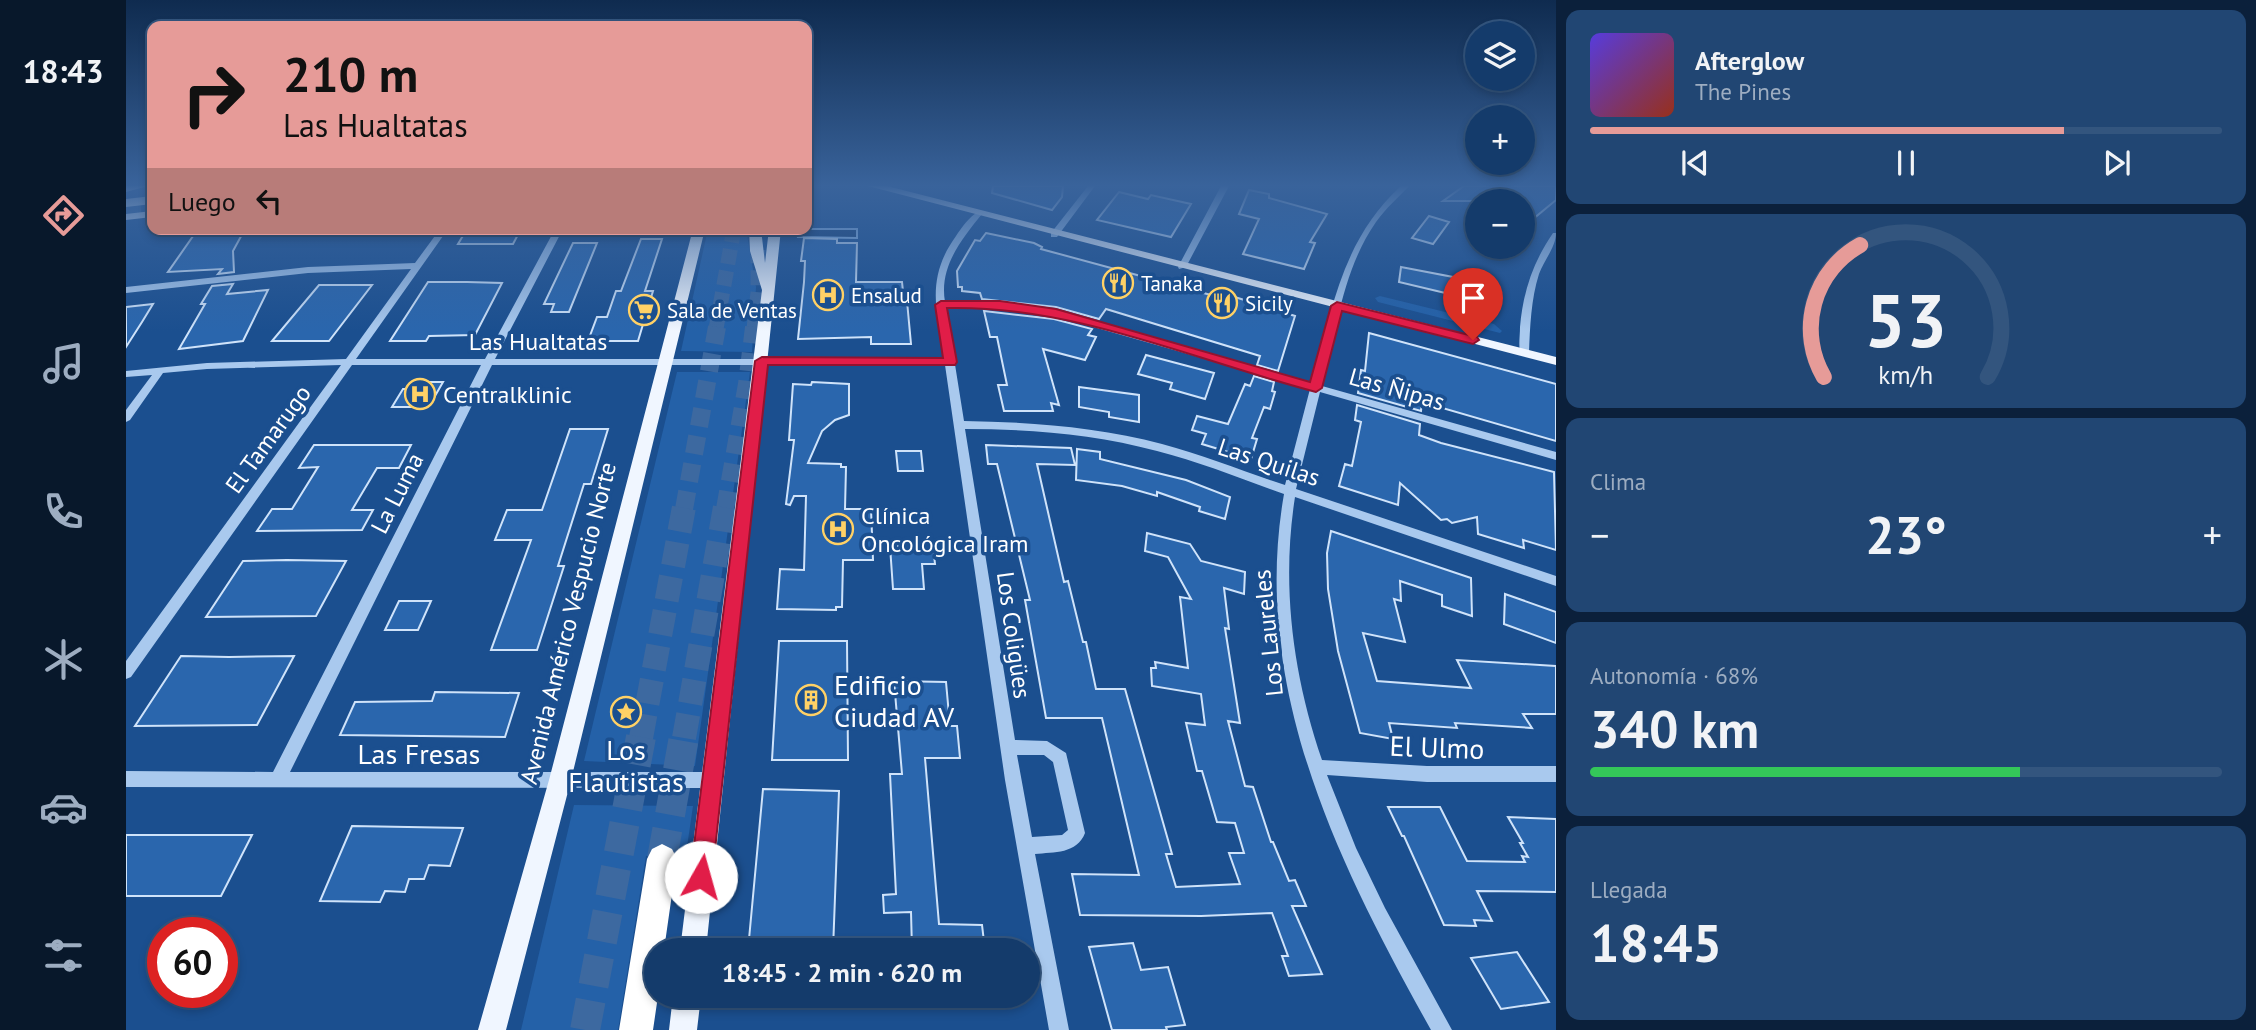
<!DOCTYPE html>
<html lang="es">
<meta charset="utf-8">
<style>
:root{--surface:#143b6b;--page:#214673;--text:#f1f3f6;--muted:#9dadc1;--line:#33557e;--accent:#e69b98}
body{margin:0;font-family:"PT Sans",sans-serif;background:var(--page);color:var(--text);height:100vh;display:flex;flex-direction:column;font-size:26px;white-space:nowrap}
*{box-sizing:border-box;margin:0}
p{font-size:23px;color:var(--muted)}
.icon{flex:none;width:38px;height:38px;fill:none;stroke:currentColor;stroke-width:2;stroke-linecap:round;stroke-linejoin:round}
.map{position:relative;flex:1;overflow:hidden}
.sheet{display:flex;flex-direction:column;gap:10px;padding:10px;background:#0b203b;width:700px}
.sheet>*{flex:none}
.banner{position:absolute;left:21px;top:21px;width:665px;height:214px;border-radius:14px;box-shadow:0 4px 10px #0003,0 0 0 2px var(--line);background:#e69b98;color:#111;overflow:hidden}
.fabs{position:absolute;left:1339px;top:21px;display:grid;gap:14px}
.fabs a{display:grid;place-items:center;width:70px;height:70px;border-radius:50%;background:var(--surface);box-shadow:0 4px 10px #0003,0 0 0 2px var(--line);font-size:35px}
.speed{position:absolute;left:21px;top:917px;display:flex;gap:14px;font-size:35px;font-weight:700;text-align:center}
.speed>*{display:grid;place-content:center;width:91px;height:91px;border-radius:50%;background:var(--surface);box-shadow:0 4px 10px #0003,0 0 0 2px var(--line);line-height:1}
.speed .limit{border:10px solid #d22;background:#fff;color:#111}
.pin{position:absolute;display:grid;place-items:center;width:60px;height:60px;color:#fff;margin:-72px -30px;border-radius:50% 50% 50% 0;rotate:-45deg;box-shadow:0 0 7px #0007}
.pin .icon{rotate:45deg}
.me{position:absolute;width:77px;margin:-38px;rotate:7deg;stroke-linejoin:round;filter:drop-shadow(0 0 5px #0008)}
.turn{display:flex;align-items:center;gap:24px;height:147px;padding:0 21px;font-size:32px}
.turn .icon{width:91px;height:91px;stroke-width:2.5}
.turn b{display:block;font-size:49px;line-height:60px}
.then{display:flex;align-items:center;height:66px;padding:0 21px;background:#0003;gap:14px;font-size:26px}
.big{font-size:52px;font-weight:600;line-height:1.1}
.sheet .tile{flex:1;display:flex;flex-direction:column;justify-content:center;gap:10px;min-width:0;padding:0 24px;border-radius:14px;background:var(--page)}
.sheet .dial{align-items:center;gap:0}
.dial svg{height:182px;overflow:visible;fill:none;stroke:var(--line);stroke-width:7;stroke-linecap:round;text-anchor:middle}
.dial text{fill:var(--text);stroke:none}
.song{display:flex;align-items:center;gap:21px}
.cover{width:84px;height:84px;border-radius:10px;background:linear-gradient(135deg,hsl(250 70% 55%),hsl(10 70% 35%))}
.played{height:7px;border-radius:4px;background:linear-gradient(90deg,var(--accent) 75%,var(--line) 75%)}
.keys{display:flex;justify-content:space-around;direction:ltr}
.heat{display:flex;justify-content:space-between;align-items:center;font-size:38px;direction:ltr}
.charge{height:10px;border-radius:5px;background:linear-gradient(90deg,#34c759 68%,var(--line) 0)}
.trip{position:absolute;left:518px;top:938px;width:396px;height:70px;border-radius:35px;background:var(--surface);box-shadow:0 4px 10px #0003,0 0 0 2px var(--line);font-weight:600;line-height:70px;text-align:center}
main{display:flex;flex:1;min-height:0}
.tabs{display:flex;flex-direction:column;width:126px;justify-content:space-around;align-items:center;background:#08182b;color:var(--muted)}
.tabs .icon{width:49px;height:49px}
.tabs .current{color:var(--accent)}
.tabs b{font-size:32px;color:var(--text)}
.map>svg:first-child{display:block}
.green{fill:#2461a8}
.water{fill:#123a6d;stroke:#9cc4f0;stroke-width:2}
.building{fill:#2a66ad;stroke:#cfe3fa;stroke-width:2}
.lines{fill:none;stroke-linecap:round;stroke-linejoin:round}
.highway-tunnel-far3{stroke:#3d69a0;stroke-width:15;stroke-dasharray:15 7;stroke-linecap:butt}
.highway-tunnel-far2{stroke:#3d69a0;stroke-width:18;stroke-dasharray:18 10;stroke-linecap:butt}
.highway-tunnel-far1{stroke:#3d69a0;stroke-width:24;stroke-dasharray:24 11;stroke-linecap:butt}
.highway-tunnel{stroke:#3d69a0;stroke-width:30;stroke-dasharray:30 15;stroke-linecap:butt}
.minor{fill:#a9c9ee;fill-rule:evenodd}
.major{fill:#f0f6ff;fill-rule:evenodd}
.highway{fill:#fff;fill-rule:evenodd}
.route{fill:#e11d48;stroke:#92132f;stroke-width:2}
.labels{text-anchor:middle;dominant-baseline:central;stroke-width:7;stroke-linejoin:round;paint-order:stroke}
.far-poi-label{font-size:21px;fill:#fff;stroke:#1b4f8f;text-anchor:start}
.street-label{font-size:24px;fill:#fff;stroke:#1b4f8f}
.poi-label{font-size:24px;fill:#fff;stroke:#1b4f8f;text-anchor:start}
.near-poi-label{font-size:28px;fill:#fff;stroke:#1b4f8f;text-anchor:start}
.near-street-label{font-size:28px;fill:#fff;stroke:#1b4f8f}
</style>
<main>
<nav class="tabs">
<b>18:43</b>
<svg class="icon current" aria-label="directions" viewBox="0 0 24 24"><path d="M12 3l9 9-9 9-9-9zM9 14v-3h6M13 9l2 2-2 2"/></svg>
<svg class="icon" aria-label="music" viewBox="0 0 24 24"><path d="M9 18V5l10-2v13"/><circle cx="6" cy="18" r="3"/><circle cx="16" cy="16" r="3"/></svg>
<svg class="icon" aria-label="phone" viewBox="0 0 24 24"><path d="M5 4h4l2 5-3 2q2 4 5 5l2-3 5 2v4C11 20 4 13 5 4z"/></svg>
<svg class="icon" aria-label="climate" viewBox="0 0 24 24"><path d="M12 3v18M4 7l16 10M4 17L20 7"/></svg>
<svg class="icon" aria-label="car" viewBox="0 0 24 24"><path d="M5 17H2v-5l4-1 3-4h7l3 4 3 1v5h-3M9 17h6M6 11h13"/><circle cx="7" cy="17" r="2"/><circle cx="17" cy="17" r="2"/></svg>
<svg class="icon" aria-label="filters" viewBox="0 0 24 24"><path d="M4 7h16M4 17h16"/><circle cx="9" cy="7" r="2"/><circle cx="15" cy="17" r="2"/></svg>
</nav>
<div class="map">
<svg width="1430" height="1030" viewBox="0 0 1430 1030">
<rect width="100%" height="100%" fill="#1b4f8f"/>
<!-- green -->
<path class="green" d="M582,229H620L630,287L626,352L555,351Z
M1254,296L1368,324L1376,331L1374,333L1252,302L1249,298Z
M551,372H624L569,766L458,761Z
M448,805L567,806L561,847L520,856L492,1030H395Z"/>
<!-- water -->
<path class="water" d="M673,229H731V238L672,237Z"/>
<!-- building -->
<path class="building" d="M867,186H937L936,197L926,210L866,193Z
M1338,186H1430V200L1407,219L1396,215V201H1317Z
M1123,190L1143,194V198L1201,214L1184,242L1189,243L1178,269L1117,254L1133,219L1113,214Z
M993,192L1022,199L1025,195L1065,204L1045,237L971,220Z
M1303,216L1323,222L1307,244L1286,238Z
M72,229H119L107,251L108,272L92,274L96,269L42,272Z
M341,229H395L387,244H332Z
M860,233L908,243L916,247L915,249L1085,295L1087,292L1112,298L1169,316L1152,371L1131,365L1134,356L980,309L973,319L930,307L856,299L854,293L836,291V287H832L831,271L849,240L854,241Z
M678,238L711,239V243H731L730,282H776L778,301H781L785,344H745V337L672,339L678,282L679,261H675Z
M515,239H536L519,291H527L512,341H462L471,317H481L490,291H495Z
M447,243H471L443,312H425L428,304H418Z
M1275,267L1343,280L1345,274L1358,275L1357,302L1273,282Z
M302,282H341L376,283L349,335L303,336L300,341H264Z
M107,284L101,294L142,290L117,341L53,349L79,304H75L86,286Z
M193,285H246L203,341H146Z
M27,304L16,322L0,347V307Z
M858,311L928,319L966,329L962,335L970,337L959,360L917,349L933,405L925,403L927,411H878L872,385H881L871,337H864Z
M1243,333L1430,384V441L1296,402L1295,411L1232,393L1235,370L1239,371Z
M1020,355L1088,373L1079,399L1044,389L1046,383L1012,374Z
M1128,376L1148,382L1146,391L1149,392L1144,409L1138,407L1126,438L1131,439L1125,459L1076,444L1080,434L1066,430L1071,416L1102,424L1119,384L1124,386Z
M299,382H317L305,403H293L291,407H266L277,389H295Z
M686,382L723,384V415L709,420L696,431L682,463L715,464V467H720L719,509H745L747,560H717L716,607H710V610L651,609L654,569L678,570L680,496H668L664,505L660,504L668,440H663L667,384L685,385Z
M953,387L1013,395V422L983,417V412L953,407Z
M1231,405L1294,424L1293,435L1315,443L1428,472L1430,550L1397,540L1398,548L1352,534L1351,517L1326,523L1321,519L1315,520L1274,483L1272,505L1213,486L1219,464L1226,466L1235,422L1229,420Z
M444,429H482L465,484H458L432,566H438L411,650H365L405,540H369L381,510H416Z
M188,445H285L273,468H251L226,510H247L236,530L131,531L146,509H166L192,467L173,468Z
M860,445L945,448L949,465L911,464L938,582L942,581L957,642H960L970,689H999L1046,854H1040L1050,887L1114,884L1103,853H1118L1109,823L1091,822L1076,771H1071L1060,723L1079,725L1075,694L1026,686L1025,668H1030L1029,662L1062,668L1054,597L1065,599L1042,557L1019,551L1021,533L1064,544L1075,561L1119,572L1118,594L1098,588L1103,629L1099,628L1114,723L1102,721L1119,786L1127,787L1145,842H1147L1163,881L1169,880L1180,906H1166L1196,974L1163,976L1156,956H1162L1146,913L1075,916L954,915L946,874L1013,875L976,718H920L899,600H904L871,464H862Z
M951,449L974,452V459L1060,480L1104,497L1099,519L1073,511L1074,507L1031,492V496L996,486L950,480Z
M770,451H795L797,471H772Z
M1205,531L1345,578L1346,616L1316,606V595L1274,581L1275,601L1268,599L1279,642L1237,633L1251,681L1345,688L1331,660L1430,666V714H1397L1406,728L1329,723L1331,728L1263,723L1267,739L1234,733L1212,651L1202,589L1201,553Z
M764,546H807L809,564H796L798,589H767Z
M117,561L161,560L220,561L190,616L80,617Z
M1379,594L1430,612V643L1378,624Z
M273,601H305L292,630H259Z
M653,641H721L722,760H646Z
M55,656L103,657L168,656L131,725L9,726Z
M768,681L820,682L824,726H831L834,758H799L813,924L856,925L859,950H786L785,912L758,913L757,895L770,894L764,774H776Z
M309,692L393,693L379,737L214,735L229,702L306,701Z
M637,789L713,791L707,950H622Z
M1262,807H1314L1341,861L1399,862L1396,856L1402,857L1394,843H1397L1382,817L1430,819V892L1351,891L1366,921L1348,920L1350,926L1318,925L1278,836H1276Z
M226,826L337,828L324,866L303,865L298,879H283L279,892L259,891L254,902L194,901Z
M0,835H126L95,896H0Z
M1007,943L1015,970L1042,967L1059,1025L1040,1027L1041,1030H986L963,947Z
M1391,952L1423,1002L1375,1009L1345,958Z"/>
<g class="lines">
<!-- highway-tunnel-far3 -->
<path class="highway-tunnel-far3" d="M0,210L26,208
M590,329L608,229
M628,329L632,292V250"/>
<!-- highway-tunnel-far2 -->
<path class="highway-tunnel-far2" d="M558,509L591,327
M599,509L621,384L628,327"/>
<!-- highway-tunnel-far1 -->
<path class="highway-tunnel-far1" d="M515,738L558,507
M558,738L599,507"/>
<!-- highway-tunnel -->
<path class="highway-tunnel" d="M536,859L558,737
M459,1030L515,737"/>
<!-- minor -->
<path class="minor" d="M962,186H969L931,237H925V233Z
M1095,186H1103L1060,267L1053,269L1052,267Z
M1275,186H1283C1272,198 1260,208 1250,222C1217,269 1210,331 1196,386L1430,452V460L1194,392L1170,489L1430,576V586L1169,497C1155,586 1167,675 1196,760L1301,766H1430V782H1301L1201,775L1230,848L1259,908L1326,1030H1305C1213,865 1124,688 1158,494C1116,479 1074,462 1031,451C968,434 903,429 839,429L889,740L921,741L940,753L959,833C951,854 928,852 909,854L943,1030H923L879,780L819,365H366L164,772H586L592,775L594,780L592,785L586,788L0,787V771L147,772L355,365H226L5,677L0,679V661L215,365L81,369L37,373L4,420L0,422V410L26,375L0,377V371L81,363L220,359L285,269L182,273L0,293V287L182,267L289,263L314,229H322L230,359H359L429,229H437L369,359H818C811,311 799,279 830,236C836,227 843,217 852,212L856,214C835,240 813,267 819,302H874L930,310L1186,383C1206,309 1216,240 1275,186ZM820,308H874L929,316L1184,389L1159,485C1119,472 1078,455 1036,444C972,427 904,422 838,421ZM891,755H918L927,762L942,830L936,835L906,837Z
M1427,233H1430C1430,247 1418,260 1413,274C1405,299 1404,327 1403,353L1398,356L1395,355C1392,347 1394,337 1394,327C1397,292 1407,262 1427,233Z"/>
<!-- major -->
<path class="major" d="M742,186H761L1430,357V365Z
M26,211V217L0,220V214Z
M567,229H579L445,780L380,1030H352L423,780Z
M623,229H635L639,263L643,229H655L580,950H554L636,290L624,251Z
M547,996H575L571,1030H543Z"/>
<!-- highway -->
<path class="highway" d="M0,186H22L0,192Z
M26,196V204L0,207V199Z
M536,844L546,849L551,859L538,950H530L532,996L527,1030H493L521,859L526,849Z"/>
</g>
<!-- sky -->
<linearGradient id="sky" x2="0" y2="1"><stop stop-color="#0f2b4f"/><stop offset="0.56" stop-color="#39639b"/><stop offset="1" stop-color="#39639b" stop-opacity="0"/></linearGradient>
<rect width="1430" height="331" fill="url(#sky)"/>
<!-- route -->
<path class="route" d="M815,301H874L930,309L1184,382L1205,306L1211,302L1351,337L1353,340L1347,344L1216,311L1196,388L1190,392C1068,360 948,305 821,308L831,362L829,365H642L586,877L583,885L575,889L567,885L564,877L629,361L636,357L817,358L809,305Z"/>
<!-- icons -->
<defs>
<g id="restaurant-ring" transform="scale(1.575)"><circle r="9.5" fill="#1b4f8f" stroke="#ffd166" stroke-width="1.5"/><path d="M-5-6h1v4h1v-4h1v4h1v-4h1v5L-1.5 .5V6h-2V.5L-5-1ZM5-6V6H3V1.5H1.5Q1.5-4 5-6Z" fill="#ffd166"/></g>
<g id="hospital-ring" transform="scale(1.575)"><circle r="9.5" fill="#1b4f8f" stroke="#ffd166" stroke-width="1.5"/><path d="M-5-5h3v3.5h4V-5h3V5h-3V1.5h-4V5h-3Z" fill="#ffd166"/></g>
<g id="supermarket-ring" transform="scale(1.575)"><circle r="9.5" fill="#1b4f8f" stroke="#ffd166" stroke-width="1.5"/><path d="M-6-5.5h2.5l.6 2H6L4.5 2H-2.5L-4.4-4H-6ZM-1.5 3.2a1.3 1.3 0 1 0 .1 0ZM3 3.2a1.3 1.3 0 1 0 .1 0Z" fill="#ffd166"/></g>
<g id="building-ring" transform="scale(1.575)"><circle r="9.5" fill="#1b4f8f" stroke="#ffd166" stroke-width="1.5"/><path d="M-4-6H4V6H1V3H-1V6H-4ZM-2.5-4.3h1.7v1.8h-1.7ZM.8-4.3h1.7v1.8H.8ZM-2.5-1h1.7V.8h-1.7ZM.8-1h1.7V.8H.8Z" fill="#ffd166"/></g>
<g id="sight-ring" transform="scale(1.575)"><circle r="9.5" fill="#1b4f8f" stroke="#ffd166" stroke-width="1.5"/><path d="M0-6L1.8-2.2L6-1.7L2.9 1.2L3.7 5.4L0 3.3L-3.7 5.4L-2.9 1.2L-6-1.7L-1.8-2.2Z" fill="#ffd166"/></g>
</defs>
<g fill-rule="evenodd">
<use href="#restaurant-ring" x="992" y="283"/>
<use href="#hospital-ring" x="702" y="295"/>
<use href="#restaurant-ring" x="1096" y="303"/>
<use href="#supermarket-ring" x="518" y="310"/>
<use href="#hospital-ring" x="294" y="394"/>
<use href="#hospital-ring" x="712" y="529"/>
<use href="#building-ring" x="685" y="700"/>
<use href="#sight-ring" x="500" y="712"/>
</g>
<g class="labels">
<!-- far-poi labels -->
<g class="far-poi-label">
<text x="1015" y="283">Tanaka</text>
<text x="725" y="295">Ensalud</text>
<text x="1119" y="303">Sicily</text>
<text x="541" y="310">Sala de Ventas</text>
</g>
<!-- street labels -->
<g class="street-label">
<text x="412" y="341">Las Hualtatas</text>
<text transform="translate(1271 389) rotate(16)">Las Ñipas</text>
<text transform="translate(142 439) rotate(-54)">El Tamarugo</text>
<text transform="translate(1143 462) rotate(18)">Las Quilas</text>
<text transform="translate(271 493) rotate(-63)">La Luma</text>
<text transform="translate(442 623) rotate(-76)">Avenida Américo Vespucio Norte</text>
<text transform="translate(1142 633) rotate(-96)">Los Laureles</text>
<text transform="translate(888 635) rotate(82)">Los Coligües</text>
</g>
<!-- poi labels -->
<g class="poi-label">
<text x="317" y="394">Centralklinic</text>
<text x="735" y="515">Clínica<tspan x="735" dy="28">Oncológica Iram</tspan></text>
</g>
<!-- near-poi labels -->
<g class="near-poi-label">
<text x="708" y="684">Edificio<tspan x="708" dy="32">Ciudad AV</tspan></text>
<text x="500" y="749" text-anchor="middle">Los<tspan x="500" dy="32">Flautistas</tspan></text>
</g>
<!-- near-street labels -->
<g class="near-street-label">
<text transform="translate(1311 747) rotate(2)">El Ulmo</text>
<text x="293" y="753">Las Fresas</text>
</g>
</g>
</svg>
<div class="fabs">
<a><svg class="icon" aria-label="layers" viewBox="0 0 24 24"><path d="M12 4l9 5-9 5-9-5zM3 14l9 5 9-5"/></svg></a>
<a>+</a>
<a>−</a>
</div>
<div class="speed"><div class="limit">60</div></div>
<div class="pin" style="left:1347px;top:340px;background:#d93025"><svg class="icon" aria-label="arrive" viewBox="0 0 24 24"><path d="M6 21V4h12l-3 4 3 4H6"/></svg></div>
<svg class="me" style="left:575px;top:877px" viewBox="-20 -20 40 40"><circle r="19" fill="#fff"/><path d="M0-13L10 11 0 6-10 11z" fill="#e11d48"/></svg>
<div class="trip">18:45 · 2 min · 620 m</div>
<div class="banner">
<div class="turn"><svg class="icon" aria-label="right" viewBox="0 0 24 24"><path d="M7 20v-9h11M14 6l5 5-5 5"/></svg><div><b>210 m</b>Las Hualtatas</div></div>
<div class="then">Luego<svg class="icon" aria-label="left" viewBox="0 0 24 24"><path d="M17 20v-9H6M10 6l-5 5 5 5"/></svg></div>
</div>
</div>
<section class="sheet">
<div class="tile">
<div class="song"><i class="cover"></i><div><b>Afterglow</b><p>The Pines</p></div></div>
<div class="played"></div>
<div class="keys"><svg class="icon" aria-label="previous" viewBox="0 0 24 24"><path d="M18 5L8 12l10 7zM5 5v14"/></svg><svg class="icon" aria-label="pause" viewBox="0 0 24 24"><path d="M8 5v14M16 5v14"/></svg><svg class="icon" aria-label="next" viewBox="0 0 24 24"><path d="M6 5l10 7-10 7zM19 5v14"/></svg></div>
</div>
<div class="tile dial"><svg viewBox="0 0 100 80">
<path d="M14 69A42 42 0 1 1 86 69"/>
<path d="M14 69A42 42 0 0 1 30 11" stroke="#e69b98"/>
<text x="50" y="56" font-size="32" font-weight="700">53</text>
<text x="50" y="72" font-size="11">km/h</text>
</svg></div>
<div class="tile"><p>Clima</p>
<div class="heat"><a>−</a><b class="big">23°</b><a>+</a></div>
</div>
<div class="tile"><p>Autonomía · 68%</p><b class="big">340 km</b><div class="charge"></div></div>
<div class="tile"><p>Llegada</p><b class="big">18:45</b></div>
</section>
</main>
